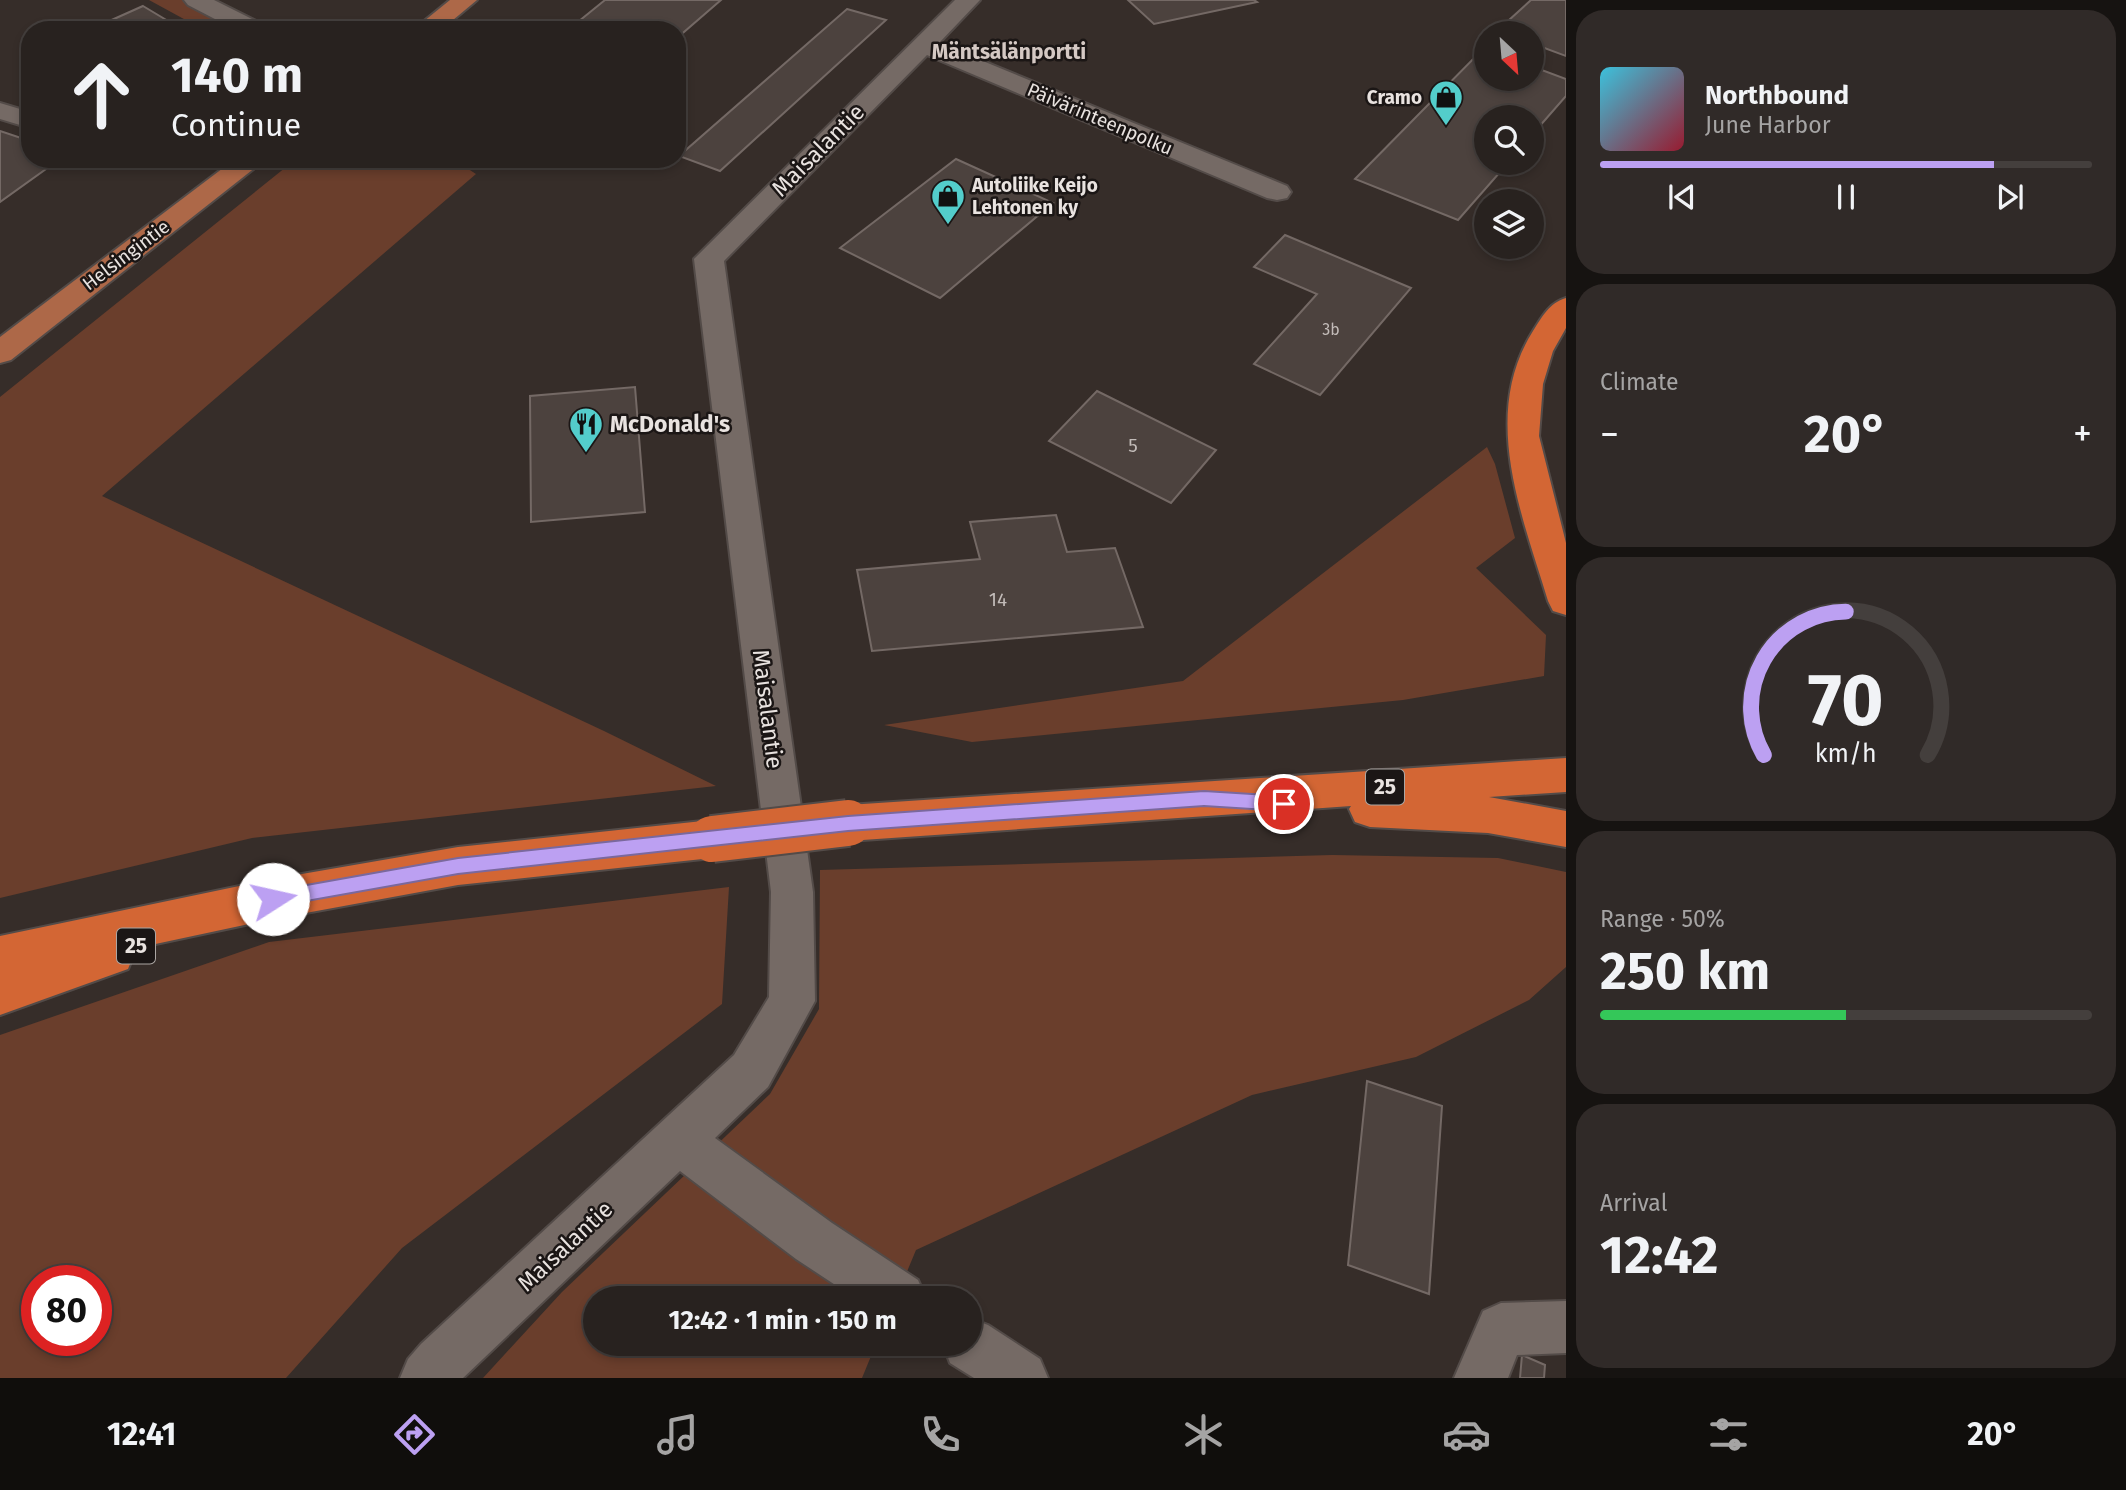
<!DOCTYPE html>
<meta charset="utf-8">
<style>
:root{--surface:#28221f;--page:#302a28;--text:#f1f3f6;--muted:#a5a4a4;--line:#443f3d;--accent:#bca0f2}
body{margin:0;font-family:"Fira Sans",sans-serif;background:var(--page);color:var(--text);height:100vh;display:flex;flex-direction:column;font-size:26px;white-space:nowrap}
*{box-sizing:border-box;margin:0}
p{font-size:23px;color:var(--muted)}
.icon{flex:none;width:38px;height:38px;fill:none;stroke:currentColor;stroke-width:2;stroke-linecap:round;stroke-linejoin:round}
.map{position:relative;flex:1;overflow:hidden}
.details{display:flex;flex-direction:column;gap:10px;padding:10px;background:#161311;width:560px}
.details>*{flex:none}
.banner{position:absolute;left:21px;top:21px;width:665px;height:147px;border-radius:28px;box-shadow:0 4px 10px #0003,0 0 0 2px var(--line);background:#28221f;color:var(--text);overflow:hidden}
.needle{width:46px;rotate:154deg}
.tools{position:absolute;left:1474px;top:21px;display:grid;gap:14px}
.tools a{display:grid;place-items:center;width:70px;height:70px;border-radius:50%;background:var(--surface);box-shadow:0 4px 10px #0003,0 0 0 2px var(--line);font-size:35px}
.speed{position:absolute;left:21px;top:1265px;display:flex;gap:14px;font-size:35px;font-weight:700;text-align:center}
.speed>*{display:grid;place-content:center;width:91px;height:91px;border-radius:50%;background:var(--surface);box-shadow:0 4px 10px #0003,0 0 0 2px var(--line);line-height:1}
.speed .limit{border:10px solid #d22;background:#fff;color:#111}
.pin{position:absolute;display:grid;place-items:center;width:60px;height:60px;color:#fff;margin:-30px;border:4px solid #fff;border-radius:50%;box-shadow:0 2px 7px #0007}
.me{position:absolute;width:77px;margin:-38px;rotate:80deg;stroke-linejoin:round;filter:drop-shadow(0 0 5px #0008)}
.turn{display:flex;align-items:center;gap:24px;height:147px;padding:0 35px;font-size:32px}
.turn .icon{width:91px;height:91px;stroke-width:2.5}
.turn b{display:block;font-size:49px;line-height:60px}
.big{font-size:52px;font-weight:700;line-height:1.1}
.details .tile{flex:1;display:flex;flex-direction:column;justify-content:center;gap:10px;min-width:0;padding:0 24px;border-radius:28px;background:var(--page)}
.details .dial{align-items:center;gap:0}
.dial svg{height:182px;overflow:visible;fill:none;stroke:var(--line);stroke-width:7;stroke-linecap:round;text-anchor:middle}
.dial text{fill:var(--text);stroke:none}
.song{display:flex;align-items:center;gap:21px}
.cover{width:84px;height:84px;border-radius:10px;background:linear-gradient(135deg,hsl(190 70% 55%),hsl(350 70% 35%))}
.played{height:7px;border-radius:4px;background:linear-gradient(90deg,var(--accent) 80%,var(--line) 80%)}
.keys{display:flex;justify-content:space-around;direction:ltr}
.heat{display:flex;justify-content:space-between;align-items:center;font-size:38px;direction:ltr}
.charge{height:10px;border-radius:5px;background:linear-gradient(90deg,#34c759 50%,var(--line) 0)}
.trip{position:absolute;left:583px;top:1286px;width:399px;height:70px;border-radius:35px;background:var(--surface);box-shadow:0 4px 10px #0003,0 0 0 2px var(--line);font-weight:700;line-height:70px;text-align:center}
.dock{display:flex;height:112px;justify-content:space-around;align-items:center;background:#100e0c;color:var(--muted)}
.dock .icon{width:49px;height:49px}
.dock .current{color:var(--accent)}
.dock b{font-size:32px;color:var(--text)}
main{display:flex;flex:1;min-height:0}
.map>svg:first-child{display:block}
.green{fill:#6a3e2c;fill-rule:evenodd}
.building{fill:#4c423e;stroke:#746965;stroke-width:2}
.lines{fill:none;stroke-linecap:round;stroke-linejoin:round}
.minor-casing{stroke:#534b48;stroke-width:4}
.major-casing{stroke:#534b48;stroke-width:4}
.highway-casing{stroke:#534b48;stroke-width:4}
.minor{fill:#756a65;fill-rule:evenodd}
.major{fill:#ad6848;fill-rule:evenodd}
.highway{fill:#d36634;fill-rule:evenodd}
.highway-bridge-casing{stroke:#534b48;stroke-width:50;stroke-linecap:butt}
.highway-bridge{stroke:#d36634;stroke-width:46}
.route{fill:#bca0f2;stroke:#7a689d;stroke-width:2}
.labels{text-anchor:middle;dominant-baseline:central;stroke-width:5;stroke-linejoin:round;paint-order:stroke}
.far-number-label{font-size:16px;fill:#c2bbb8}
.far-poi-label{font-size:19px;font-weight:bold;fill:#e9e3e0;stroke:#1b1615;text-anchor:end}
.far-street-label{font-size:19px;fill:#e9e3e0;stroke:#1b1615}
.number-label{font-size:19px;fill:#c2bbb8}
.far-quarter-label{font-size:21px;font-weight:bold;fill:#d5c9c4;stroke:#1b1615}
.shield{fill:#1b1615;stroke:#aba6a3;stroke-width:2}
.shield-label{font-size:21px;font-weight:bold;fill:#e9e3e0}
.street-label{font-size:23px;fill:#e9e3e0;stroke:#1b1615}
.poi-label{font-size:23px;font-weight:bold;fill:#e9e3e0;stroke:#1b1615;text-anchor:start}
</style>
<main>
<div class="map">
<svg width="1566" height="1378" viewBox="0 0 1566 1378">
<rect width="100%" height="100%" fill="#362d29"/>
<!-- green -->
<path class="green" d="M149,0H182L238,30H204Z
M296,159H453L476,174L102,496L604,731L716,786L252,838L0,898V397Z
M1487,447L1495,464L1515,538L1476,568L1546,635L1544,676L1403,700L972,742L884,725L1183,681Z
M1332,855L1498,858L1566,872V967L1529,1000L1416,1057L1252,1095L916,1250L896,1298H595V1344H876L862,1378H483L562,1292L770,1094L819,1009L820,870Z
M729,887L722,1004L402,1248L286,1378H0V1035L269,942ZM96,1281V1340H37V1281Z"/>
<!-- building -->
<path class="building" d="M605,0H721L677,38V30H568Z
M1128,0H1254L1257,2L1154,24Z
M1531,0H1566V56L1531,43V33L1497,31Z
M143,6L183,30H101L96,27Z
M847,9L886,20L720,171L679,156Z
M1483,49L1486,51V79H1531V66L1566,79V96L1531,136V117H1486V163H1508L1458,220L1355,179Z
M0,131L30,141V159H60L0,202Z
M956,159L1053,203L940,298L840,248Z
M1285,235L1411,288L1320,395L1254,364L1317,294L1254,267Z
M635,387L645,512L531,522L530,396Z
M1097,391L1216,450L1171,503L1049,441Z
M1056,515L1067,552L1115,548L1143,627L872,651L857,570L980,559L970,522Z
M1367,1081L1442,1106L1429,1294L1348,1265Z
M1522,1355L1545,1365L1544,1378H1520Z"/>
<g class="lines">
<!-- minor casing -->
<g class="minor-casing">
<path id="minor" d="M184,0H214L264,25L267,30H236L188,5Z
M955,0H980L939,43L1287,186L1291,192L1287,198L1277,200L1267,198L927,55L724,261L813,892L815,1001L768,1087L715,1138L832,1223L918,1280L926,1298H855L796,1259L680,1171L463,1378H400L408,1359L421,1344L734,1055L769,997L771,892L694,259Z
M0,103L30,112V128L0,119Z
M1566,1301V1353L1517,1355L1508,1378H1454L1483,1311L1501,1303Z
M970,1318L988,1325L1040,1359L1048,1378H974L950,1363L943,1344H970Z"/>
</g>
<!-- major casing -->
<g class="major-casing">
<path id="major" d="M450,0H477L441,30H413Z
M235,159H266L11,360L0,363V337Z"/>
</g>
<!-- highway casing -->
<g class="highway-casing">
<path id="highway" d="M1566,298V328L1553,351L1543,384L1539,436L1566,543V615L1553,611L1548,601C1522,515 1480,415 1533,331C1542,317 1549,303 1566,298Z
M1566,758V792L1489,797L1566,811V847L1488,833L1370,827L1355,822L1349,809L1351,806L848,841L833,836L827,823L833,810L848,805Z
M712,820L727,826L733,839L727,852L712,858L458,885L273,919L132,949L134,954L128,969L0,1015V936L273,879L458,847Z"/>
</g>
<!-- minor -->
<use href="#minor" class="minor"/>
<!-- major -->
<use href="#major" class="major"/>
<!-- highway -->
<use href="#highway" class="highway"/>
<!-- highway-bridge casing -->
<g class="highway-bridge-casing">
<path id="highway-bridge" d="M712,839L848,823"/>
</g>
<!-- highway-bridge -->
<use href="#highway-bridge" class="highway-bridge"/>
</g>
<!-- route -->
<path class="route" d="M1204,791L1284,796L1290,798L1292,804L1290,809L1284,811L1204,806L848,831L458,874L273,907L267,905L264,899L267,893L273,891L458,858L848,816Z"/>
<!-- icons -->
<defs>
<g id="shop-pin" transform="scale(1.75)"><path d="M0 17L-7.5 6A9.5 9.5 0 1 1 7.5 6Z" fill="#53cdcb" stroke="#1b1615"/><path d="M-5-2.5h2.3a2.7 3.5 0 0 1 5.4 0H5L5.5 6h-11ZM-1.5-2.5h3a1.5 2.3 0 0 0-3 0Z" fill="#111"/></g>
<g id="restaurant-pin" transform="scale(1.75)"><path d="M0 17L-7.5 6A9.5 9.5 0 1 1 7.5 6Z" fill="#53cdcb" stroke="#1b1615"/><path d="M-5-6h1v4h1v-4h1v4h1v-4h1v5L-1.5 .5V6h-2V.5L-5-1ZM5-6V6H3V1.5H1.5Q1.5-4 5-6Z" fill="#111"/></g>
</defs>
<g fill-rule="evenodd">
<use href="#shop-pin" x="1446" y="97"/>
<use href="#shop-pin" x="948" y="196"/>
<use href="#restaurant-pin" x="586" y="424"/>
</g>
<g class="labels">
<!-- far-number labels -->
<g class="far-number-label">
<text x="1331" y="329">3b</text>
</g>
<!-- far-poi labels -->
<g class="far-poi-label">
<text x="1422" y="97">Cramo</text>
<text x="972" y="185" text-anchor="start">Autoliike Keijo<tspan x="972" dy="22">Lehtonen ky</tspan></text>
</g>
<!-- far-street labels -->
<g class="far-street-label">
<text transform="translate(1100 119) rotate(23)">Päivärinteenpolku</text>
<text transform="translate(126 255) rotate(-37)">Helsingintie</text>
</g>
<!-- number labels -->
<g class="number-label">
<text x="1133" y="445">5</text>
<text x="998" y="599">14</text>
</g>
<!-- far-quarter labels -->
<g class="far-quarter-label">
<text x="1009" y="52">Mäntsälänportti</text>
</g>
<!-- shield labels -->
<g class="shield">
<rect x="1366" y="769.5" width="38" height="35" rx="5"/>
<rect x="117" y="928.5" width="38" height="35" rx="5"/>
</g>
<g class="shield-label">
<text x="1385" y="787">25</text>
<text x="136" y="946">25</text>
</g>
<!-- street labels -->
<g class="street-label">
<text transform="translate(818 150) rotate(-45)">Maisalantie</text>
<text transform="translate(768 709) rotate(83)">Maisalantie</text>
<text transform="translate(565 1246) rotate(-43)">Maisalantie</text>
</g>
<!-- poi labels -->
<g class="poi-label">
<text x="610" y="424">McDonald's</text>
</g>
</g>
</svg>
<div class="tools">
<a><svg class="needle" viewBox="-14 -14 28 28"><path d="M0-13l5 13h-10z" fill="#e53935"/><path d="M0 13l5-13h-10z" fill="#a5a4a4"/></svg></a>
<a><svg class="icon" aria-label="search" viewBox="0 0 24 24"><circle cx="10" cy="10" r="6"/><path d="M15 15l6 6"/></svg></a>
<a><svg class="icon" aria-label="layers" viewBox="0 0 24 24"><path d="M12 4l9 5-9 5-9-5zM3 14l9 5 9-5"/></svg></a>
</div>
<div class="speed"><div class="limit">80</div></div>
<div class="pin" style="left:1284px;top:804px;background:#d93025"><svg class="icon" aria-label="arrive" viewBox="0 0 24 24"><path d="M6 21V4h12l-3 4 3 4H6"/></svg></div>
<svg class="me" style="left:273px;top:899px" viewBox="-20 -20 40 40"><circle r="19" fill="#fff"/><path d="M0-13L10 11 0 6-10 11z" fill="#bca0f2"/></svg>
<div class="trip">12:42 · 1 min · 150 m</div>
<div class="banner">
<div class="turn"><svg class="icon" aria-label="ahead" viewBox="0 0 24 24"><path d="M12 20V5M6 11l6-6 6 6"/></svg><div><b>140 m</b>Continue</div></div>
</div>
</div>
<section class="details">
<div class="tile">
<div class="song"><i class="cover"></i><div><b>Northbound</b><p>June Harbor</p></div></div>
<div class="played"></div>
<div class="keys"><svg class="icon" aria-label="previous" viewBox="0 0 24 24"><path d="M18 5L8 12l10 7zM5 5v14"/></svg><svg class="icon" aria-label="pause" viewBox="0 0 24 24"><path d="M8 5v14M16 5v14"/></svg><svg class="icon" aria-label="next" viewBox="0 0 24 24"><path d="M6 5l10 7-10 7zM19 5v14"/></svg></div>
</div>
<div class="tile"><p>Climate</p>
<div class="heat"><a>−</a><b class="big">20°</b><a>+</a></div>
</div>
<div class="tile dial"><svg viewBox="0 0 100 80">
<path d="M14 69A42 42 0 1 1 86 69"/>
<path d="M14 69A42 42 0 0 1 50 6" stroke="#bca0f2"/>
<text x="50" y="56" font-size="32" font-weight="700">70</text>
<text x="50" y="72" font-size="11">km/h</text>
</svg></div>
<div class="tile"><p>Range · 50%</p><b class="big">250 km</b><div class="charge"></div></div>
<div class="tile"><p>Arrival</p><b class="big">12:42</b></div>
</section>
</main>
<nav class="dock">
<b>12:41</b>
<svg class="icon current" aria-label="directions" viewBox="0 0 24 24"><path d="M12 3l9 9-9 9-9-9zM9 14v-3h6M13 9l2 2-2 2"/></svg>
<svg class="icon" aria-label="music" viewBox="0 0 24 24"><path d="M9 18V5l10-2v13"/><circle cx="6" cy="18" r="3"/><circle cx="16" cy="16" r="3"/></svg>
<svg class="icon" aria-label="phone" viewBox="0 0 24 24"><path d="M5 4h4l2 5-3 2q2 4 5 5l2-3 5 2v4C11 20 4 13 5 4z"/></svg>
<svg class="icon" aria-label="climate" viewBox="0 0 24 24"><path d="M12 3v18M4 7l16 10M4 17L20 7"/></svg>
<svg class="icon" aria-label="car" viewBox="0 0 24 24"><path d="M5 17H2v-5l4-1 3-4h7l3 4 3 1v5h-3M9 17h6M6 11h13"/><circle cx="7" cy="17" r="2"/><circle cx="17" cy="17" r="2"/></svg>
<svg class="icon" aria-label="filters" viewBox="0 0 24 24"><path d="M4 7h16M4 17h16"/><circle cx="9" cy="7" r="2"/><circle cx="15" cy="17" r="2"/></svg>
<b>20°</b>
</nav>
